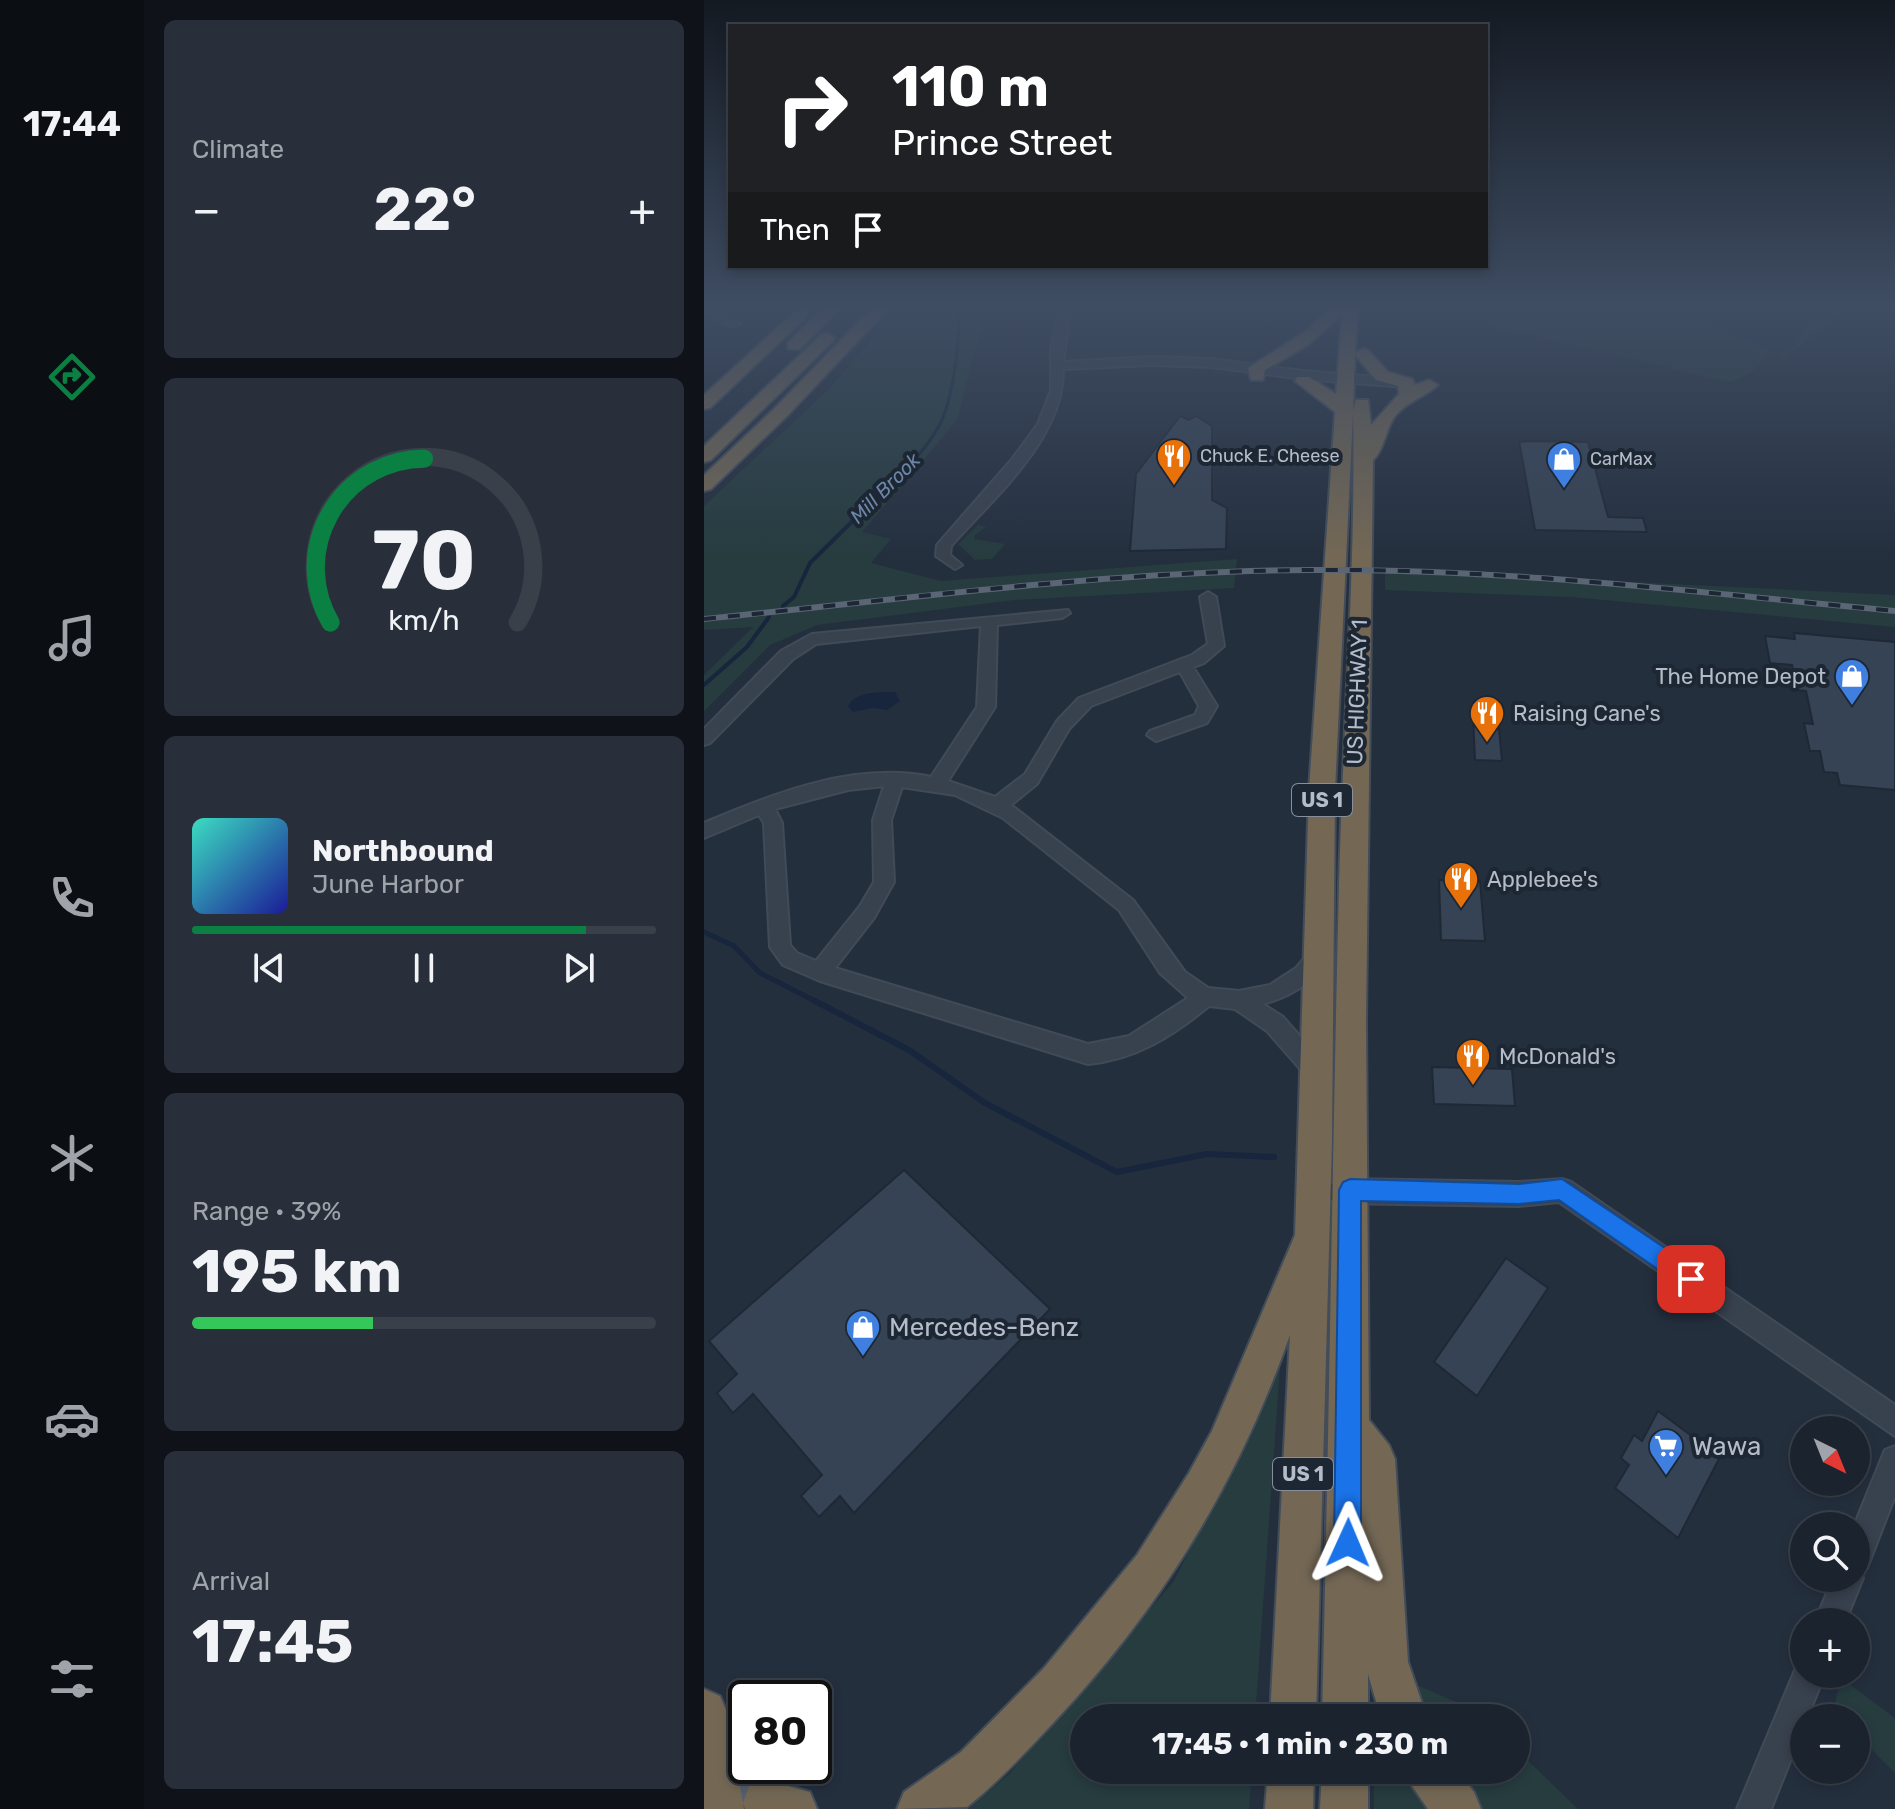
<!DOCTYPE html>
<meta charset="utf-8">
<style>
:root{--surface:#1b232e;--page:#282f3a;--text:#f1f3f6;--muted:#a0a4aa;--line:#39404a;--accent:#0b8043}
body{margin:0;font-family:Rubik,sans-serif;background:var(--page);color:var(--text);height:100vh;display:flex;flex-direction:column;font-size:30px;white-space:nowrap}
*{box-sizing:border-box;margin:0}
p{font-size:26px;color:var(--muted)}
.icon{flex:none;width:44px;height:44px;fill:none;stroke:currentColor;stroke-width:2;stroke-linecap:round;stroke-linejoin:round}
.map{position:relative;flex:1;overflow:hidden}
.sheet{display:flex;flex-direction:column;gap:20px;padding:20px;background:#0f1319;width:560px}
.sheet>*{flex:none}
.banner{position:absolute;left:24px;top:24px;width:760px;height:244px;border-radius:0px;box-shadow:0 4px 12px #0003,0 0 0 2px var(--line);background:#202124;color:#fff;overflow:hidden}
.needle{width:52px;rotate:137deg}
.controls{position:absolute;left:1086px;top:1416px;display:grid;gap:16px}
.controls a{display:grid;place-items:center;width:80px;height:80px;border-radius:50%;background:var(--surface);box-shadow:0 4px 12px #0003,0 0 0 2px var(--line);font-size:40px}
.speed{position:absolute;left:24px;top:1680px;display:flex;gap:16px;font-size:40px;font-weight:700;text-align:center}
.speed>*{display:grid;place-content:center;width:104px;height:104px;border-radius:50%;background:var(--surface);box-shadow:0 4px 12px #0003,0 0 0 2px var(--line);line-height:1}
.speed .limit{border:4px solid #111;border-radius:12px;background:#fff;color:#111}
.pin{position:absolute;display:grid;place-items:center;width:68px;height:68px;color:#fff;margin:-34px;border-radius:16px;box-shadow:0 4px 12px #0006}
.me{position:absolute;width:88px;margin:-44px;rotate:1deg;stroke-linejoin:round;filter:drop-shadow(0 0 6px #0008)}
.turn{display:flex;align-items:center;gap:28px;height:168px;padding:0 32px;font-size:36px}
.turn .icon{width:104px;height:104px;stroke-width:2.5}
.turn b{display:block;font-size:56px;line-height:68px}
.then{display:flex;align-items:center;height:76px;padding:0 32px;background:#0003;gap:16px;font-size:30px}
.big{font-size:60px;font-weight:700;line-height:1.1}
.sheet .widget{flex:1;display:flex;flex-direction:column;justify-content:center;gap:12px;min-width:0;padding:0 28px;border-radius:12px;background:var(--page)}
.sheet .dial{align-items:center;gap:0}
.dial svg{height:208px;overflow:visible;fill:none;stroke:var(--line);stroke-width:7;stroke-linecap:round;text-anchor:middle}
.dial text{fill:var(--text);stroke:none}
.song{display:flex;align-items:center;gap:24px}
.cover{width:96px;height:96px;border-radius:12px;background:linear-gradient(135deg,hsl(170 70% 55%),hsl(240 70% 35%))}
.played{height:8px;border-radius:4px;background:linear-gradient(90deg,var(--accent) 85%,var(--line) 85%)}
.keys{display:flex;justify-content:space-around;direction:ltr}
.heat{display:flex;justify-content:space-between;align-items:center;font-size:44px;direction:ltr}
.charge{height:12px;border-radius:6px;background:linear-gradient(90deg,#34c759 39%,var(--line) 0)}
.trip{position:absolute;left:366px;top:1704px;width:460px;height:80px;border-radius:40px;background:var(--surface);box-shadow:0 4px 12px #0003,0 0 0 2px var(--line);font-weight:700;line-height:80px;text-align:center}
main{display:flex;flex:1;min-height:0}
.menu{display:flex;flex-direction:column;width:144px;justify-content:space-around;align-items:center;background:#0b0e12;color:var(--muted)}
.menu .icon{width:56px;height:56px}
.menu .current{color:var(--accent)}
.menu b{font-size:36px;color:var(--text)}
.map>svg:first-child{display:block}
.green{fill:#263c3f}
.water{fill:#17263c}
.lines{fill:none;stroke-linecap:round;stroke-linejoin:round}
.stream-far3{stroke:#17263c;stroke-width:3}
.stream-far2{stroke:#17263c;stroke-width:4}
.stream-far1{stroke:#17263c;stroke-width:5}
.stream{stroke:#17263c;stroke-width:6}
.building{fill:#364354;stroke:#1f2835;stroke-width:2}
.minor-casing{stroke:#414a57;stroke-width:4}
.major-casing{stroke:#414a57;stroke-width:4}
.highway-casing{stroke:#434c59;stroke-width:4}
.minor{fill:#38414e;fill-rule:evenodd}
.major{fill:#56606e;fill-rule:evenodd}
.highway{fill:#746855;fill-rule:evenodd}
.rail-casing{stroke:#5a6575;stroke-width:6}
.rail{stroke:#1d2633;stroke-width:4;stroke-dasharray:12;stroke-linecap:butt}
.route{fill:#1a73e8;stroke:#114b97;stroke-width:2}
.labels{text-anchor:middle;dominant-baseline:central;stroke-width:8;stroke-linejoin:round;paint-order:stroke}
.far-poi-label{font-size:18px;fill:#b4bcc9;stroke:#1d2633;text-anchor:start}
.far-water-label{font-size:20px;font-style:italic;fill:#6d86a8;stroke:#1d2633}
.shield{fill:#1d2633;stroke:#878f9c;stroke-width:2}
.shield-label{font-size:20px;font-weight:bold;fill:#b4bcc9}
.poi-label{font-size:22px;fill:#b4bcc9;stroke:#1d2633;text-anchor:start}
.street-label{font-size:22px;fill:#b4bcc9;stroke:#1d2633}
.near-poi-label{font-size:26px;fill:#b4bcc9;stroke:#1d2633;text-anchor:start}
</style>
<main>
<nav class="menu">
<b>17:44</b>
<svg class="icon current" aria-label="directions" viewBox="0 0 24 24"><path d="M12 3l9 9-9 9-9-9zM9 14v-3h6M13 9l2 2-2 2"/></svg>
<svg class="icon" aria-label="music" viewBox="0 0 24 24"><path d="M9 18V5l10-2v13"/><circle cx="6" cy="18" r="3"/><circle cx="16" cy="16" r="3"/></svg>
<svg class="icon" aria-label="phone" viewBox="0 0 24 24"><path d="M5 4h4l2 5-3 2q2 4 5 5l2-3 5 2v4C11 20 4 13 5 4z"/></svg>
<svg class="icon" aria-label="climate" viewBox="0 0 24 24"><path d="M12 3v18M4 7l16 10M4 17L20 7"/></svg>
<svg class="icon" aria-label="car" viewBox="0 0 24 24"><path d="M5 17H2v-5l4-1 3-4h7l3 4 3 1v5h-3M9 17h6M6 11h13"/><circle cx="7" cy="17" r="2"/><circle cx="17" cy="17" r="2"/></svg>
<svg class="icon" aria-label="filters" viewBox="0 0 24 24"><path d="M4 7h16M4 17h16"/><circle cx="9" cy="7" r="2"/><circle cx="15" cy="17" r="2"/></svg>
</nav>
<section class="sheet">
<div class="widget"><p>Climate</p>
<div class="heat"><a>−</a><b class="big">22°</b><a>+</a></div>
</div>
<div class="widget dial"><svg viewBox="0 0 100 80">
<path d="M14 69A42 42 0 1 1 86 69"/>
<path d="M14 69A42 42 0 0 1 50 6" stroke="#0b8043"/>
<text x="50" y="56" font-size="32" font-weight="700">70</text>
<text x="50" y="72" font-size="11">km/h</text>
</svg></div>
<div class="widget">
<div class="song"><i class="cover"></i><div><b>Northbound</b><p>June Harbor</p></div></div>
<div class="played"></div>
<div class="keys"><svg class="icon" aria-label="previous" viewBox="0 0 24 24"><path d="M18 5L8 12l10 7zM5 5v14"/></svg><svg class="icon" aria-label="pause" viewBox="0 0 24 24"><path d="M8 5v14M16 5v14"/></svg><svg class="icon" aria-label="next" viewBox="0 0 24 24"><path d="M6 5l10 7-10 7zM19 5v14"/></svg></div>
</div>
<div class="widget"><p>Range · 39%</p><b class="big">195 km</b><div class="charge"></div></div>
<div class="widget"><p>Arrival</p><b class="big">17:45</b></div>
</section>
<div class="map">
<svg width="1191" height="1809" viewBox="0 0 1191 1809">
<rect width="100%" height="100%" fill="#242f3e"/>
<!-- green -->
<path class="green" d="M199,304H283L253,420L158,532L187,539L167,563L237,581L533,559L530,588L310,600L113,625L66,645L0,711V675L49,627L0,630V506L124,390Z
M796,304H954L1065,349C1059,367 1043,376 1026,382L783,325Z
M1119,304H1148L1082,357L1074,355L1090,345Z
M274,525L282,527L271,535L270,539L301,544L288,559L271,560L254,544Z
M681,570L1191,595V627L867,597L681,590Z
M576,1367L551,1718H380V1770H548L545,1809H264L305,1774L470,1581Z
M1137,1678L1191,1718V1773L1152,1734V1718H1136L1129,1711Z
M701,1680L773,1711L780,1718H717Z
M812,1749L874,1809H775L748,1770H812Z
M670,1770H708L733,1809H670Z"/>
<!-- water -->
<path class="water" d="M191,692L196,701L183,710L169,708L149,712L144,706C152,691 176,692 191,692Z"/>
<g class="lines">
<!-- stream-far3 -->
<path class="stream-far3" d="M182,488C202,469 221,451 235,426C249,401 258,332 253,304"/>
<!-- stream-far2 -->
<path class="stream-far2" d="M79,606L90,597L106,563L184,486
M0,685L43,647L65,617"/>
<!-- stream-far1 -->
<path class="stream-far1" d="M0,932L30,946L56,973L115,1003"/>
<!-- stream -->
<path class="stream" d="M111,1001L205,1050L281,1103L413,1172L503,1154L570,1157"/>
</g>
<!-- building -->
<path class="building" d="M476,416L485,420L492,416L508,426V500L523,508L522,549L426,551L432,474Z
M824,441L884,442L904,517L939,518L943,532L831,530L816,446L815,442Z
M1090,633L1191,642V790L1136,785L1133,773L1120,772L1116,751H1106L1100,723L1109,724L1102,691L1093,690L1088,665L1066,663L1061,636L1091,639Z
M769,716L787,717V728L795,729L798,761L771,760Z
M735,880L776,881L781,941L737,940Z
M728,1067L808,1069L811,1106L730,1104Z
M200,1170L346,1309L150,1513L136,1496L115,1517L97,1496L118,1475L49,1394L29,1413L13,1393L33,1374L5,1341Z
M802,1258L844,1288L773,1396L730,1362Z
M954,1411L1016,1457L974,1538L911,1488L925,1465L917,1458L930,1435L938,1441Z"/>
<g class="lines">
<!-- minor casing -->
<g class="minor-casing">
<path id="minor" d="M357,304H367L359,362L449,357L507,359L599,371L701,379L707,383L701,387L599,379L507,367L449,365L359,369C360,439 290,497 247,546L246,555L258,565L251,569L232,556L233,545L309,458L334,424L347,390V349Z
M0,305L34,322L36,324L26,326L0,312Z
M504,592L512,597L520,646L500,663L489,667L513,706L503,723L452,741L443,735L446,731L491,715L495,706L476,672L387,706L365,729L333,784L307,805L429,900L481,972L504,988L535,991L566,985L592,968L609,948L616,946L623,948L626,954C612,982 588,996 559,1004L579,1017L621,1065L624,1072L621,1079L613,1082L605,1079L563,1031L531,1009L505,1006C469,1036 432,1059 384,1064L116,981L79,965L66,947L60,823L55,815L0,838V823C68,794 151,761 227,777L273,707L277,626L112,644L89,659L6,743L0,745V729L77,651L108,634L364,610L366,613L358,618L293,625L291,707L244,781L291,797L321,774L353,721L375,698L488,655L504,644L496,597ZM180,786L169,820L170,882L156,906L112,961L93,953L86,945L78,823L71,809L144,790ZM198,787L251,795L299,818L415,910L456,973L484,998L425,1036L384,1044L131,968L170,918L190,882L187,820Z
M646,1179L815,1182L858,1179L867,1182L1191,1405V1436L855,1202L815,1206L636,1203L627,1200L624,1192L627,1184Z
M1191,1446V1496L1163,1568L1156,1570L1159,1578L1141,1622H1111L1129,1578H1152L1150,1526L1181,1450Z
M1100,1660V1674H1121L1103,1718H1100V1726L1067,1809H1033L1094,1663Z"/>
</g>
<!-- major casing -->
<g class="major-casing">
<path id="major" d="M0,1693L14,1698L42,1739V1766H60L86,1809H42L0,1746Z"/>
</g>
<!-- highway casing -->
<g class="highway-casing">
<path id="highway" d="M123,304H140L96,349H84V343Z
M172,304H189L83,416L7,489L0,491V475L71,408Z
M629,304H654L651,353L659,349L665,351L684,372L708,379L711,385L725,380L734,385C721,397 704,401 692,415C682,427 680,451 669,460L662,1020L665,1420L685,1445L691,1459L704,1662L723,1718H677L664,1674V1718H618C625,1440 628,1163 635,885C639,728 652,570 649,413L631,790L628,1141L612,1718H566L586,1335C533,1484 458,1607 350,1722C322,1752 294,1782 263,1807L193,1809L200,1792L257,1752L340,1668L433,1555L485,1473L508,1431L591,1235L605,790L631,412L591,381L593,377H605L632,394L638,314L604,345L561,370L559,380H547L544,368L604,330ZM651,355L672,380L694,386L695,394L667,425L664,400H652L649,410Z
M98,308L103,310V316L6,408L0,409V395L93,310Z
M123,333L131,338L129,341L7,460L0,462V446L117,335Z
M0,1689L16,1696L23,1712L40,1809H0Z
M564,1770H610L609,1809H561Z
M618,1770H664V1809H616Z
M701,1770H753L770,1792L777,1809H724L708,1786Z
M62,1780L106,1792L113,1809H41L39,1803L45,1786Z"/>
</g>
<!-- minor -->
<use href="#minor" class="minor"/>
<!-- major -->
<use href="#major" class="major"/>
<!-- highway -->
<use href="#highway" class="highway"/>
<!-- rail casing -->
<g class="rail-casing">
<path id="rail" d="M0,619C202,599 404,571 607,570C803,568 997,593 1191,611"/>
</g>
<!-- rail -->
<use href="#rail" class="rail"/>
</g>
<!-- sky -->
<linearGradient id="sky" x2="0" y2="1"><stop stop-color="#141a22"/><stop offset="0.55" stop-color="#3f4d63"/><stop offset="1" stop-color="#3f4d63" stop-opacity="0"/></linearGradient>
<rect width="1191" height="557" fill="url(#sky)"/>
<!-- route -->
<path class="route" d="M646,1179L815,1184L858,1179L995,1271L999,1279L995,1287L987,1291L979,1287L855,1200L815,1204L657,1201V1543L653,1552L644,1556L634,1552L630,1543L635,1190L639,1182Z"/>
<!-- icons -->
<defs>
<g id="restaurant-pin" transform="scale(1.8)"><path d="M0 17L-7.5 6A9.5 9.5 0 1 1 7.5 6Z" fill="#e8710a" stroke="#1d2633"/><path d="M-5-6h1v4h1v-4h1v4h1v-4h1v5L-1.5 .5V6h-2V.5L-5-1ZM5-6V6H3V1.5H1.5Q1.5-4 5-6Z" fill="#fff"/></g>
<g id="shop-pin" transform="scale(1.8)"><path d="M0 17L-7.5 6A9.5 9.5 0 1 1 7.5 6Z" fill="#3f7fe0" stroke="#1d2633"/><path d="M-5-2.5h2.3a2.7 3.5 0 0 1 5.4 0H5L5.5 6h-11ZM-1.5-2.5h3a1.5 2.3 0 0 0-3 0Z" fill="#fff"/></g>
<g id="supermarket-pin" transform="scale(1.8)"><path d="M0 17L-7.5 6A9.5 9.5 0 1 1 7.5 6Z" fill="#3f7fe0" stroke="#1d2633"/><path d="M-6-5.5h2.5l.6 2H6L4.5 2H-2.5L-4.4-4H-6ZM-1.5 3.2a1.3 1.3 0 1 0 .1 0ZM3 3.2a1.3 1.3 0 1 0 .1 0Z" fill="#fff"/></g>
</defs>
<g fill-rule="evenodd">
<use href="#restaurant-pin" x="470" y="456"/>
<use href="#shop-pin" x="860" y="459"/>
<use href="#shop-pin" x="1148" y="676"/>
<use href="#restaurant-pin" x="783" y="713"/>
<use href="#restaurant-pin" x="757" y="879"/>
<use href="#restaurant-pin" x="769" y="1056"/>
<use href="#shop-pin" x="159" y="1327"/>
<use href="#supermarket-pin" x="962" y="1446"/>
</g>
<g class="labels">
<!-- far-poi labels -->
<g class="far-poi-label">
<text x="496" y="456">Chuck E. Cheese</text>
<text x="886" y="459">CarMax</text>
</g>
<!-- far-water labels -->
<g class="far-water-label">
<text transform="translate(181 488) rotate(-45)">Mill Brook</text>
</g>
<!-- shield labels -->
<g class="shield">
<rect x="588" y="784" width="60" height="32" rx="6"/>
<rect x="569" y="1458" width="60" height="32" rx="6"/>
</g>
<g class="shield-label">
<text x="618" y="800">US 1</text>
<text x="599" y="1474">US 1</text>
</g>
<!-- poi labels -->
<g class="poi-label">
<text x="1122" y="676" text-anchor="end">The Home Depot</text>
<text x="809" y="713">Raising Cane's</text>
<text x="783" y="879">Applebee's</text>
<text x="795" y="1056">McDonald's</text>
</g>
<!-- street labels -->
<g class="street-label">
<text transform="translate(653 692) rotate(-88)">US HIGHWAY 1</text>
</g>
<!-- near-poi labels -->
<g class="near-poi-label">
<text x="185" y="1327">Mercedes-Benz</text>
<text x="988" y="1446">Wawa</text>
</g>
</g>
</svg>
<div class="controls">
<a><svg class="needle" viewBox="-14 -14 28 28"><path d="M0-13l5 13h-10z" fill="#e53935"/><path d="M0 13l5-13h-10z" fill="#a0a4aa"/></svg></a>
<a><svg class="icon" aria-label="search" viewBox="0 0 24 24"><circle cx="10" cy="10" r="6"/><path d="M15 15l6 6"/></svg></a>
<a>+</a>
<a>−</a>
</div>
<div class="speed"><div class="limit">80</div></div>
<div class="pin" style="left:987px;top:1279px;background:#d93025"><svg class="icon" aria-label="arrive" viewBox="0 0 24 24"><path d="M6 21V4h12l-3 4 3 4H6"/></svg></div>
<svg class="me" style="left:644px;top:1543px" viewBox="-20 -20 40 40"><path d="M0-17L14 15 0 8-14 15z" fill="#1a73e8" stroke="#fff" stroke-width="4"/></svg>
<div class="trip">17:45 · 1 min · 230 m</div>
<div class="banner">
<div class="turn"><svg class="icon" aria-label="right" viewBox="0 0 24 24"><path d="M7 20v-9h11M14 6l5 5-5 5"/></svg><div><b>110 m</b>Prince Street</div></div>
<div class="then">Then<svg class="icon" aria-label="arrive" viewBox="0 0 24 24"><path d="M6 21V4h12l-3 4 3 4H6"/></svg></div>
</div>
</div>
</main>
